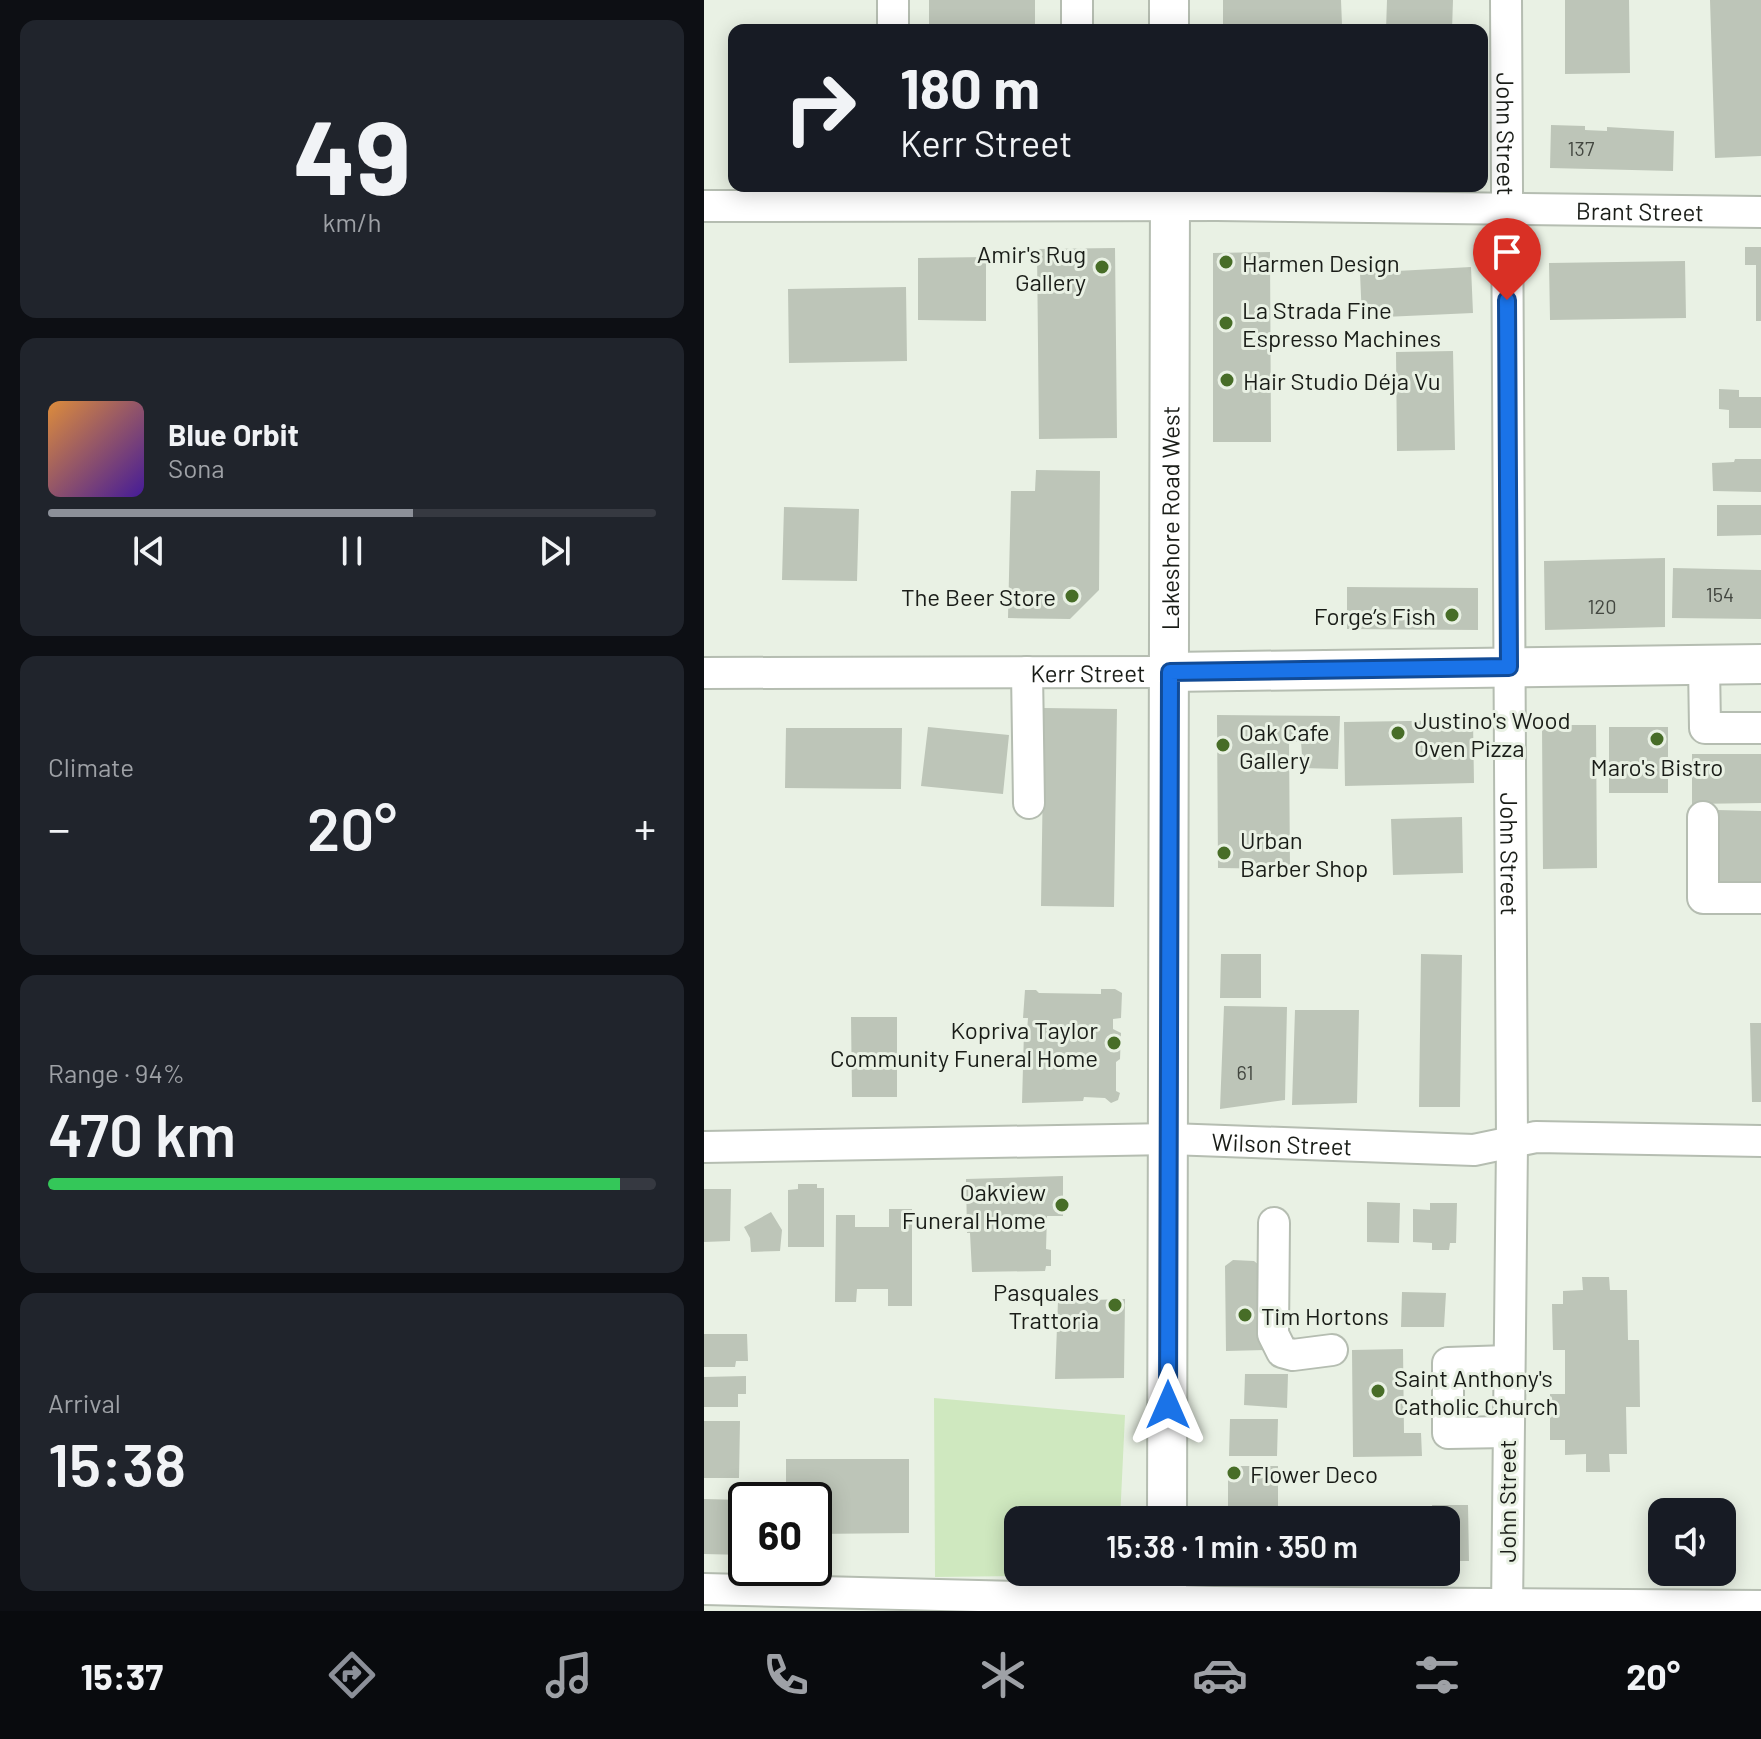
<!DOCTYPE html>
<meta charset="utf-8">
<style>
:root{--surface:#171b24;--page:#20242c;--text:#f1f3f6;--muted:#9ea1a6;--line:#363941;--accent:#8c9099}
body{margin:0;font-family:Barlow,sans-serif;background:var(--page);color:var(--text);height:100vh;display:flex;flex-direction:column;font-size:30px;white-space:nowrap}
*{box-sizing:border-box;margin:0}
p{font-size:26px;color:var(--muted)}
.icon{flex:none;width:44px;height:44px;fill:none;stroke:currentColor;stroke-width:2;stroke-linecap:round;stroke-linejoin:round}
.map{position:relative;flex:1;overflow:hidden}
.side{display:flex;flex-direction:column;gap:20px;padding:20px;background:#0d0f14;width:704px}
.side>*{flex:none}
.guide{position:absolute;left:24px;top:24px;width:760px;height:168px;border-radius:16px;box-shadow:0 4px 20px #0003;background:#171b24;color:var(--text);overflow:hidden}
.buttons{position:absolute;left:944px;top:1498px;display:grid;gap:16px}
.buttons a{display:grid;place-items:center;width:88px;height:88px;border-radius:16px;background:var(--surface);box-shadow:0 4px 20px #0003;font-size:40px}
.speed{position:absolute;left:24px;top:1482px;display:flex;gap:16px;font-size:40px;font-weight:700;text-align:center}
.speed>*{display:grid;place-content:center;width:104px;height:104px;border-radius:50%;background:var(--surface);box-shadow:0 4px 20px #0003;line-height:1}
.speed .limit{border:4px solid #111;border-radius:12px;background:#fff;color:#111}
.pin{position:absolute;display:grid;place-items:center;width:68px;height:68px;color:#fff;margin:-82px -34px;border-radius:50% 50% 50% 0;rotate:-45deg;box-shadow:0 0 8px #0007}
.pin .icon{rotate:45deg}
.me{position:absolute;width:88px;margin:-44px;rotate:0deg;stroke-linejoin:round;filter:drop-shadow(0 0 6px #0008)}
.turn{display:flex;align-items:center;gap:28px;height:168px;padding:0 40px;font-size:36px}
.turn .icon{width:104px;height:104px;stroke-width:2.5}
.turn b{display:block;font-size:56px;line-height:68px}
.big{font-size:60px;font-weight:600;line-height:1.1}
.side .tile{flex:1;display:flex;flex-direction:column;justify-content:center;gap:12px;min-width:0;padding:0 28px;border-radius:16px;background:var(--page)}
.side .dial{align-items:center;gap:0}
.dial b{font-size:104px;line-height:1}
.song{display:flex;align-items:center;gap:24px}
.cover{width:96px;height:96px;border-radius:12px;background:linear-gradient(135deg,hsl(30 70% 55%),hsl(260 70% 35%))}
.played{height:8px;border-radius:4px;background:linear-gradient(90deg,var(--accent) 60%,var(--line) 60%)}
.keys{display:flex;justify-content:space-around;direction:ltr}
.heat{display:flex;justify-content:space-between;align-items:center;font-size:44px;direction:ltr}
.charge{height:12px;border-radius:6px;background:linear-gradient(90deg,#34c759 94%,var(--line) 0)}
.trip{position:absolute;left:300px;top:1506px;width:456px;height:80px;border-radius:16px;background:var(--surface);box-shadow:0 4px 20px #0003;font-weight:600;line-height:80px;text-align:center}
.dock{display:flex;height:128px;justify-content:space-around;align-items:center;background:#090b0e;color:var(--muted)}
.dock .icon{width:56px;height:56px}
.dock .selected{color:var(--accent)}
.dock b{font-size:36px;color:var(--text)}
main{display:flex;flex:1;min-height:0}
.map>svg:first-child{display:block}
.green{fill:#cfe8bf}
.building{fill:#bdc5b8}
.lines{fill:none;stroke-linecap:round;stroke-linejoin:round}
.minor-casing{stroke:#b5bdb1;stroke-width:34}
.major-casing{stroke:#b5bdb1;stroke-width:42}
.minor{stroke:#fff;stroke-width:30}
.major{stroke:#fff;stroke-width:38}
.route-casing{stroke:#114b97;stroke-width:20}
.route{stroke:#1a73e8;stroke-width:14}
.poi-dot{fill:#476d27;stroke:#e9f1e4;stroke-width:3}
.labels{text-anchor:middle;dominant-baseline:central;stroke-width:6;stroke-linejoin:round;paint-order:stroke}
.number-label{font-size:20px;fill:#434740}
.street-label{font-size:24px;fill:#1a1d18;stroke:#e9f1e4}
.poi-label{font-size:24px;fill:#1a1d18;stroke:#e9f1e4;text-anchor:start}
</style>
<main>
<section class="side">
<div class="tile dial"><b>49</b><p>km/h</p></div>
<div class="tile">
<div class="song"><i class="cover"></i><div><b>Blue Orbit</b><p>Sona</p></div></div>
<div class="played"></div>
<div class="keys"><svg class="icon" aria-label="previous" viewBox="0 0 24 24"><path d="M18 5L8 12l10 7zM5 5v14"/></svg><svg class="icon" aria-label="pause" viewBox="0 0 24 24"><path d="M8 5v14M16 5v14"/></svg><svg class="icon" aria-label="next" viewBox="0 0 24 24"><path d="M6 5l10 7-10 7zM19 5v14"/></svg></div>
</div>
<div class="tile"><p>Climate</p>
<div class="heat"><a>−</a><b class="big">20°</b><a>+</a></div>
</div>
<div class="tile"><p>Range · 94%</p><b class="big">470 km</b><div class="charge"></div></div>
<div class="tile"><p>Arrival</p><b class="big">15:38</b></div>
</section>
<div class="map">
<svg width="1057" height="1611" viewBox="0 0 1057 1611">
<rect width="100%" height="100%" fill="#e9f1e4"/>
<!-- green -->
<path class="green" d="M230,1398L421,1415L416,1520H314V1572H414V1575L231,1577Z"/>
<!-- building -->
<path class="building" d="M225,0H331V30H225Z
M519,0H637L638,25L519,30Z
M683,0H749L748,30H682Z
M861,0H925L926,73L861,74Z
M1006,0H1057V156L1011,158Z
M847,125L881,126V130L903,131V127L970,131L969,171L846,168Z
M1041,247H1057V321H1052V265H1041Z
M411,248L413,438L335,439L333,249Z
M566,252L567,442H509V253Z
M282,257V321L214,320V258Z
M981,261L982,318L846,320L845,263Z
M767,267L769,313L658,318L656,273Z
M202,287L203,361L85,363L84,289Z
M749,351L751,450L693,451L692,352Z
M1015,389L1035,390V397H1057V428H1025V410L1015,409Z
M1031,459H1057V492L1009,491L1008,463L1030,462Z
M332,470L396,471L395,590L366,619L304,618L307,491H331Z
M1013,505H1057V535L1013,536Z
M80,507L155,509L153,581L78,580Z
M961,558V627L841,630L840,561Z
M969,568L1057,570V619L968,618Z
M643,587L774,588V630L643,629Z
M340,708L413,709L410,907L337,906Z
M513,715L636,716L634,769L599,768L597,742H585L586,869L514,868Z
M769,720L770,783L641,786L640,722Z
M838,725H892L893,868L839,869Z
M224,727L305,735L299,794L217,786Z
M905,727H964V793H905Z
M82,728H198L197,789L81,788Z
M988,754H1057V803L988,804Z
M1013,810L1057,811V886L1011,885Z
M758,817L759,873L689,875L687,819Z
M517,954H557V998H516Z
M717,954L758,955L756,1107H715Z
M397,989H411L418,993L417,1018L409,1019V1029L417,1033L416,1059L412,1062V1091L416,1093L414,1100L407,1103L401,1098L380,1097L379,1101L318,1103L320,1031H323L324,1018H319L321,990H332L335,993L397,994Z
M520,1006L583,1007L581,1100L516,1109Z
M591,1010H655L653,1103L588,1105Z
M147,1017H193V1097H148Z
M1046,1023H1057V1102H1048Z
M359,1176V1216H343L342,1249L347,1250V1266H342L341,1271L268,1272L266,1233H263L262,1179Z
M94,1184H113V1188H120V1247H84V1190L94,1189Z
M0,1189H27L26,1241L0,1242Z
M663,1202L696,1203L695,1243L663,1242Z
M726,1203H753L752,1243H746L745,1250H728V1243L709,1242V1209L726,1210Z
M185,1209H208V1306H184V1289H153L152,1302H131L132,1215H151V1227H185Z
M67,1212L78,1230L76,1251L47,1252L46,1238L40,1227Z
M529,1260L550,1261L555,1265L554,1280H562L561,1350L522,1351L521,1266Z
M878,1277H905L906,1290H923L924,1340H935L936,1407H922L923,1454H905L906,1472H882V1454L861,1455V1440H846V1394H861V1350H849L848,1304H859V1291L879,1290Z
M698,1292L742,1293L740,1327H697Z
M421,1299L420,1378L351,1379L354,1301Z
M0,1334H43L44,1361H32L31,1367H0Z
M699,1349L700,1433H717L718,1456L649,1457L648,1350Z
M541,1374H584L583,1408L540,1405Z
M42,1376V1394H34V1407H0V1377Z
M526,1419H574L573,1456H525Z
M0,1421H36L35,1478H0Z
M82,1459H205V1533L110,1534V1500H82Z
M524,1466H574V1512L524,1513Z
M0,1499L40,1500L42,1514L41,1555L0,1554Z
M728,1505H764L765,1561H742V1520H729Z"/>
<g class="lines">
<!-- minor casing -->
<g class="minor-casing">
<g id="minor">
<path id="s1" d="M802,0L808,1143L803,1611"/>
<path d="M189,30V0"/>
<path d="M373,30V0"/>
<path id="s2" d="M0,206L513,205L1057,212"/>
<path d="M1000,665L1001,728H1057"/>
<path d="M323,672L325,803"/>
<path id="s3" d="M0,673L466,672"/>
<path d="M999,817V898H1057"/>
<path id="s4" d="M0,1147L466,1139L770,1150L832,1137L1057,1141"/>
<path d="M570,1223L569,1334L578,1352L589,1355L628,1350"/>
<path d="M803,1432L744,1433V1363L804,1361"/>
<path d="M0,1589L510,1602L1057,1606"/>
</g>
</g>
<!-- major casing -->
<g class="major-casing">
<g id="major">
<path d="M465,0V30"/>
<path d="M466,672L1057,664"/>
<path id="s5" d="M463,1520L466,186"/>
<path d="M463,1611V1572"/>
</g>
</g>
<!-- minor -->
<use href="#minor" class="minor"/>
<!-- major -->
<use href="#major" class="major"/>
</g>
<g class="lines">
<!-- route casing -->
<g class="route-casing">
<path id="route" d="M464,1405L466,672L805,667L803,300"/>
</g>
<!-- route -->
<use href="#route" class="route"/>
</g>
<!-- markers -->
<g class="poi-dot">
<circle cx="522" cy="262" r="8"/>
<circle cx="398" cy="267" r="8"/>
<circle cx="522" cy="323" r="8"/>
<circle cx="523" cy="380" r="8"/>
<circle cx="368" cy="596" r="8"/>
<circle cx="748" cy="615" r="8"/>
<circle cx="694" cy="733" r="8"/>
<circle cx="953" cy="739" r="8"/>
<circle cx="519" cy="745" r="8"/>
<circle cx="520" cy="853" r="8"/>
<circle cx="410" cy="1043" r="8"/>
<circle cx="358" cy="1205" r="8"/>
<circle cx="411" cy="1305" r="8"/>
<circle cx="541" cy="1315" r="8"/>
<circle cx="674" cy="1391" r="8"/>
<circle cx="530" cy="1473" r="8"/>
</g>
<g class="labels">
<!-- number labels -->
<g class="number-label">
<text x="877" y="148">137</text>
<text x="1016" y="594">154</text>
<text x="898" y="606">120</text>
<text x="541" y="1072">61</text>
</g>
<!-- street labels -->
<g class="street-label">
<text stroke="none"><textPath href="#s1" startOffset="134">John Street</textPath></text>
<text stroke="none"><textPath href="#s2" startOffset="936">Brant Street</textPath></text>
<text stroke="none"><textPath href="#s5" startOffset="1002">Lakeshore Road West</textPath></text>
<text stroke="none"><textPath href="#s3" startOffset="384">Kerr Street</textPath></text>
<text stroke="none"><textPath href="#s1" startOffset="854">John Street</textPath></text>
<text stroke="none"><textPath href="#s4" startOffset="578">Wilson Street</textPath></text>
<text transform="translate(802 1501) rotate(-90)">John Street</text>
</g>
<!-- poi labels -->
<g class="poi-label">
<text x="382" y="253" text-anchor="end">Amir's Rug<tspan x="382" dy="28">Gallery</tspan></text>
<text x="538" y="262">Harmen Design</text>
<text x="538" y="309">La Strada Fine<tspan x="538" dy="28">Espresso Machines</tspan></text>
<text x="539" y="380">Hair Studio Déja Vu</text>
<text x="352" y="596" text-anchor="end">The Beer Store</text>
<text x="732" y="615" text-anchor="end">Forge’s Fish</text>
<text x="710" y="719">Justino's Wood<tspan x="710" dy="28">Oven Pizza</tspan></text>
<text x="535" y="731">Oak Cafe<tspan x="535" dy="28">Gallery</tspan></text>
<text x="953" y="766" text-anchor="middle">Maro's Bistro</text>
<text x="536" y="839">Urban<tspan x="536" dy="28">Barber Shop</tspan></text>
<text x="394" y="1029" text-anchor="end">Kopriva Taylor<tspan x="394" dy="28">Community Funeral Home</tspan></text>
<text x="342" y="1191" text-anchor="end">Oakview<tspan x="342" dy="28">Funeral Home</tspan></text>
<text x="395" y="1291" text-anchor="end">Pasquales<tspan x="395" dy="28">Trattoria</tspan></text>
<text x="557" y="1315">Tim Hortons</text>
<text x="690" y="1377">Saint Anthony's<tspan x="690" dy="28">Catholic Church</tspan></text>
<text x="546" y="1473">Flower Deco</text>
</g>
</g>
</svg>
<div class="buttons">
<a><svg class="icon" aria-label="sound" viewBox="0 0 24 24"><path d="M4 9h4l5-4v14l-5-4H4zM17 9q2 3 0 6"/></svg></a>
</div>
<div class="speed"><div class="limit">60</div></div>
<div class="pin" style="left:803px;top:300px;background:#d93025"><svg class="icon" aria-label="arrive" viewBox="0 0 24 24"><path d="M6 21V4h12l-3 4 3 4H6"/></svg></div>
<svg class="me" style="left:464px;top:1405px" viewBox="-20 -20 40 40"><path d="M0-17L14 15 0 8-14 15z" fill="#1a73e8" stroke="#fff" stroke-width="4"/></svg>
<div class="trip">15:38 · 1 min · 350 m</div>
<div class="guide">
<div class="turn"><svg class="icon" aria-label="right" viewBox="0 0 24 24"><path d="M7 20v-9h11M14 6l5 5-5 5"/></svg><div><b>180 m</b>Kerr Street</div></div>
</div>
</div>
</main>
<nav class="dock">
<b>15:37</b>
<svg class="icon selected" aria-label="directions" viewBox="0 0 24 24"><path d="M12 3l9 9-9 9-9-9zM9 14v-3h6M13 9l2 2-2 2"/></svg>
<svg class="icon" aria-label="music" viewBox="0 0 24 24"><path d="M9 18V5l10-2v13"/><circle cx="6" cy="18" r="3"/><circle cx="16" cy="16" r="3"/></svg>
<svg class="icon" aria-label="phone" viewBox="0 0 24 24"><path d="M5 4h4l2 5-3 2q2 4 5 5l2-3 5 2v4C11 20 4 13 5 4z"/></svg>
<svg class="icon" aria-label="climate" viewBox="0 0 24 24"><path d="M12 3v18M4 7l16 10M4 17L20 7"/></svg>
<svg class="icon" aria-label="car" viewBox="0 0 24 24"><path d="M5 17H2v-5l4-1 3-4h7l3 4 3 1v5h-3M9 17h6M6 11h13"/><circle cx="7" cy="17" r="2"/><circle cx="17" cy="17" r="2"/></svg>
<svg class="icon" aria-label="filters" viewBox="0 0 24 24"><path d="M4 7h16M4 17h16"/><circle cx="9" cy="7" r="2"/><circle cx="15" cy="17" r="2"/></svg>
<b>20°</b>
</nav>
